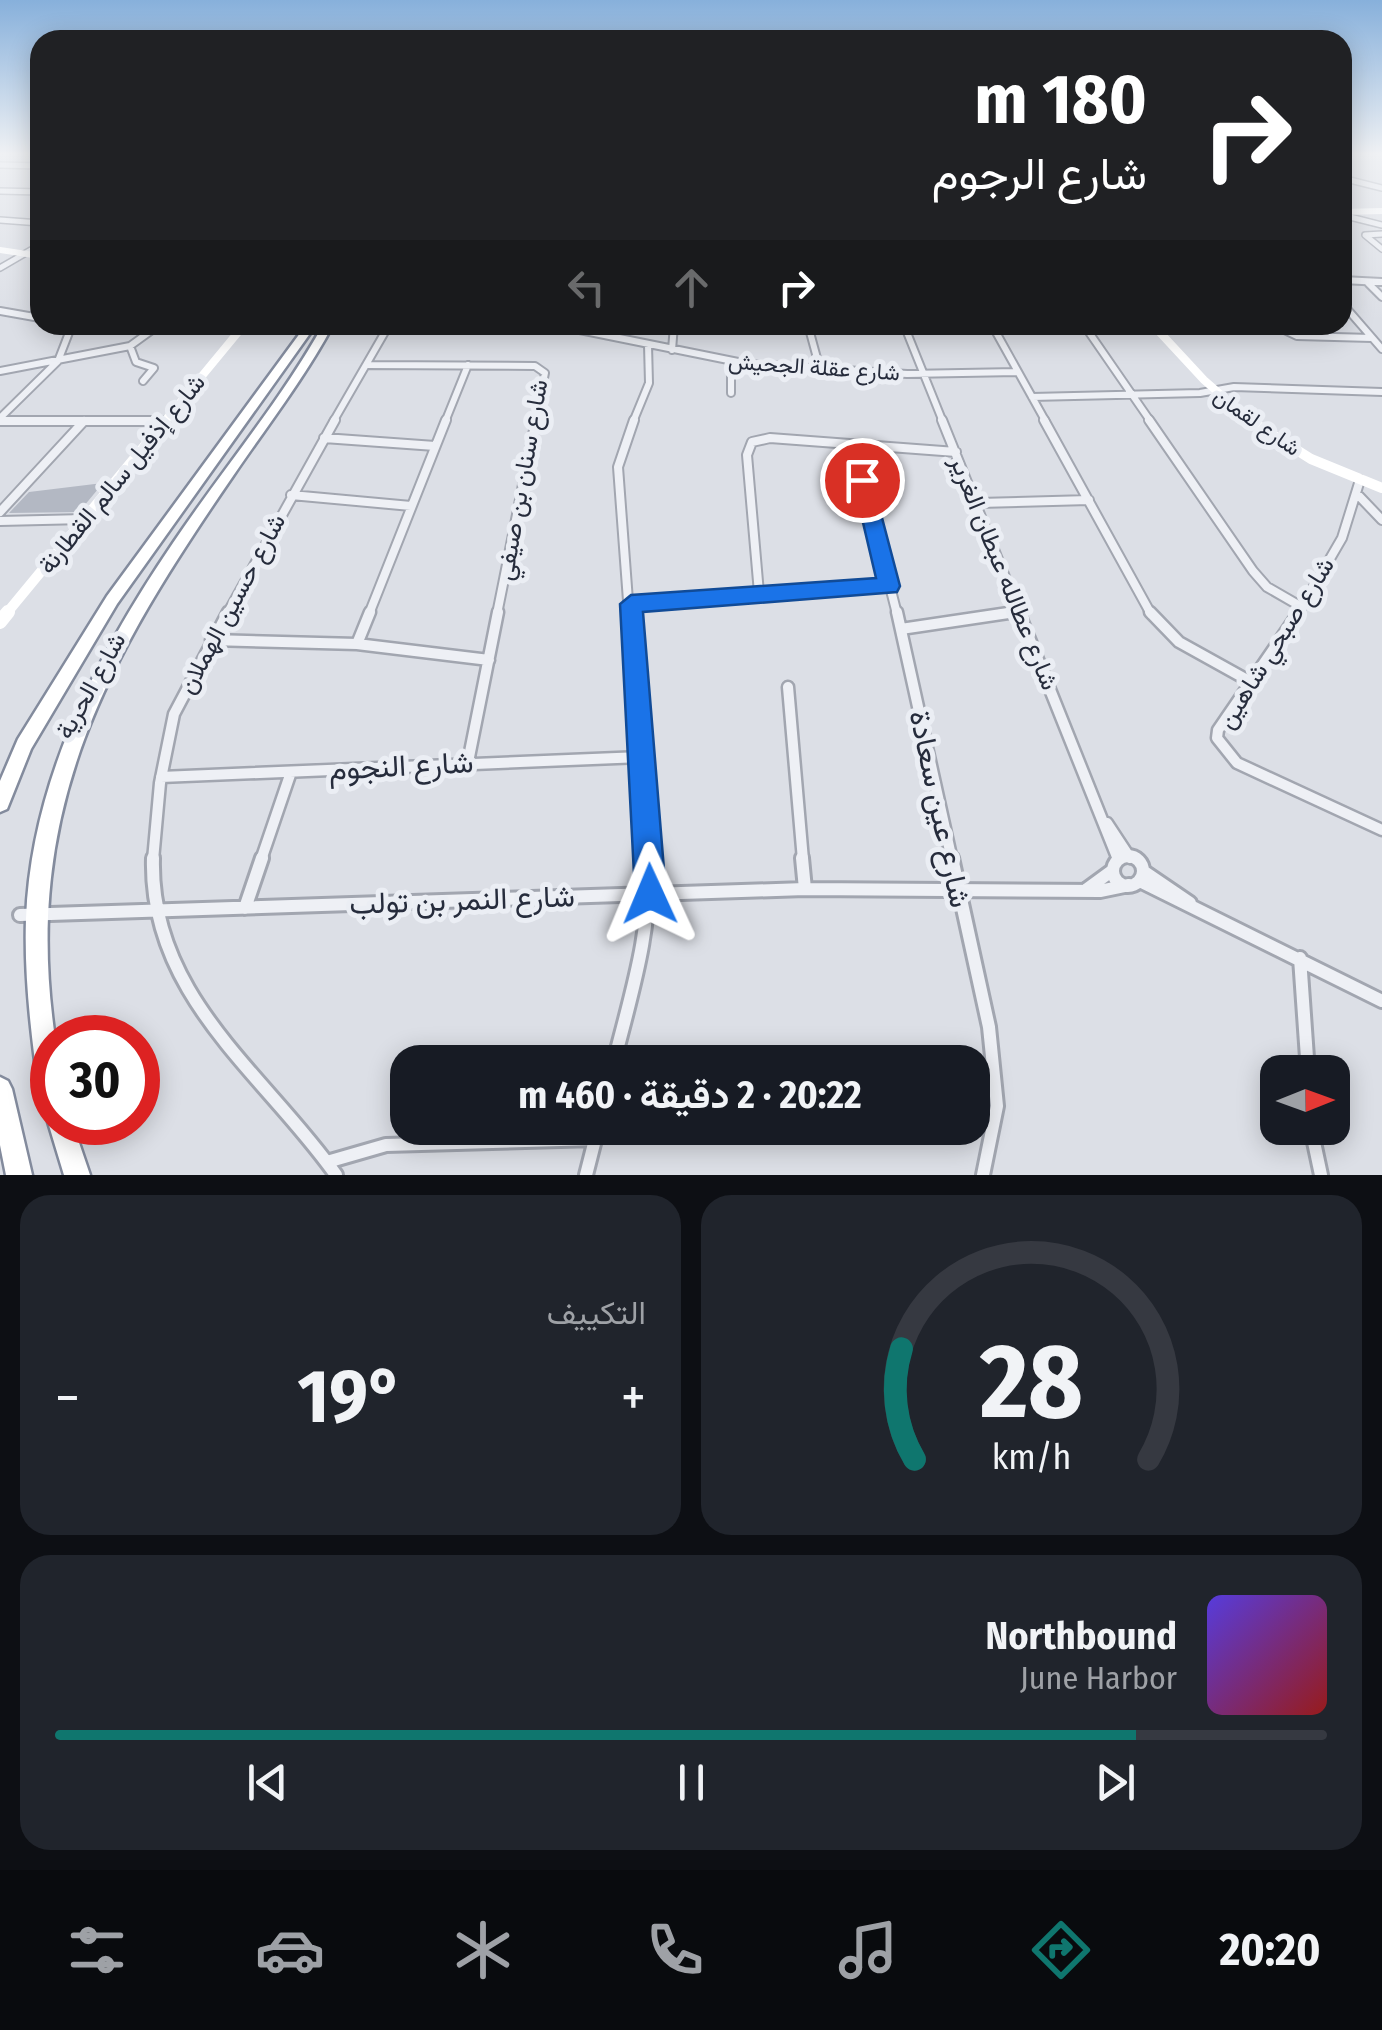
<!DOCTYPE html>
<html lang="ar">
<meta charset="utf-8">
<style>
:root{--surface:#171b24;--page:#20242c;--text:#f1f3f6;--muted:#9ea1a6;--line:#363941;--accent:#0f766e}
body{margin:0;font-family:"Fira Sans Condensed",Vazirmatn,sans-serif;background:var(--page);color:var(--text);direction:rtl;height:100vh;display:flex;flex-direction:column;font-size:38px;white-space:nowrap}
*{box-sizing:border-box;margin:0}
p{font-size:32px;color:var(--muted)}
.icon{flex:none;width:55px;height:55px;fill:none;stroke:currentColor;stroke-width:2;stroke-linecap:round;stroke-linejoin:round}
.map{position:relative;height:1175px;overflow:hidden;direction:ltr}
.panel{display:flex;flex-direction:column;gap:20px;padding:20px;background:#0d0f14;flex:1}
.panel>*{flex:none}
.top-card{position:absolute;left:30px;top:30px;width:1322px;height:305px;border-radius:30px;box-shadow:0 5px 25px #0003;direction:rtl;background:#202124;color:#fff;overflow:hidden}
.needle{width:65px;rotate:89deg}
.buttons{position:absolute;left:1260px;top:1055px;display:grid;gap:20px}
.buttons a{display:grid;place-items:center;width:90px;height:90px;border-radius:20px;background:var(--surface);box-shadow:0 5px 25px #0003;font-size:50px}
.speed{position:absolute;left:30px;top:1015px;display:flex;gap:20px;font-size:50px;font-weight:700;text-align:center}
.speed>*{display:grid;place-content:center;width:130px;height:130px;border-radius:50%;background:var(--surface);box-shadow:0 5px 25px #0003;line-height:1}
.speed .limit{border:15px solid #d22;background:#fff;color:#111}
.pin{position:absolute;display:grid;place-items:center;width:85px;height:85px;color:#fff;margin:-42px;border:5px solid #fff;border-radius:50%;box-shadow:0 2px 10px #0007}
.me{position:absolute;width:110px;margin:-55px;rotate:359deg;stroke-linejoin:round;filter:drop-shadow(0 0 8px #0008)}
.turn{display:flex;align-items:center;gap:35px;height:210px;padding:0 40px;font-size:45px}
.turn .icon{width:130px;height:130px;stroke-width:2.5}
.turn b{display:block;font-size:70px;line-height:85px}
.lanes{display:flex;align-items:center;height:95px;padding:0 40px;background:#0003;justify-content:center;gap:50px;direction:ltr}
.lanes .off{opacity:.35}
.big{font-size:75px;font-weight:700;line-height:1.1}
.panel .tile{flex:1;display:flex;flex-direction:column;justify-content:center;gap:15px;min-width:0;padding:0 35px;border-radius:30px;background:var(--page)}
.panel .dial{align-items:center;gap:0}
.dial svg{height:260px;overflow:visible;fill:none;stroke:var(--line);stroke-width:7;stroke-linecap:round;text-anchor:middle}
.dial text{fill:var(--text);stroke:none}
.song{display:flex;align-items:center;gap:30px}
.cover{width:120px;height:120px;border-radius:15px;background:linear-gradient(135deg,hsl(250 70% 55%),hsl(0 70% 35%))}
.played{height:10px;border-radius:5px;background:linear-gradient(90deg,var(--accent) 85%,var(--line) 85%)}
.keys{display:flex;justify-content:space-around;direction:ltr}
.heat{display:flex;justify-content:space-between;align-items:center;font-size:55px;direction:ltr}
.panel .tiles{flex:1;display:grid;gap:20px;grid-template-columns:1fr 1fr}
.tile:last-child{grid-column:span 2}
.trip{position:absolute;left:390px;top:1045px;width:600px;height:100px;border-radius:30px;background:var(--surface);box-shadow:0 5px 25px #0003;font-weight:700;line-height:100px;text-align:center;direction:rtl}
.dock{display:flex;height:160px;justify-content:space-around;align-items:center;background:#090b0e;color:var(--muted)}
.dock .icon{width:70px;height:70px}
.dock .current{color:var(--accent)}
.dock b{font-size:45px;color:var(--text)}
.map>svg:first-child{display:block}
.building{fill:#b3b8c3}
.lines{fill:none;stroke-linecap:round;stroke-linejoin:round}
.street-far4-casing{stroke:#a2a6b0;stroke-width:8}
.street-far3-casing{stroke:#a2a6b0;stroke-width:10}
.street-far2-casing{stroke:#a2a6b0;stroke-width:12}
.street-far1-casing{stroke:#a2a6b0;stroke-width:15}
.street-casing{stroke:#a2a6b0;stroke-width:18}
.highway-casing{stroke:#838b9d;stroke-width:5}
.street-far4{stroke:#eef0f5;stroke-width:5}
.street-far3{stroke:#eef0f5;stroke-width:6}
.street-far2{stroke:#eef0f5;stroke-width:8}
.street-far1{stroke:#eef0f5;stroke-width:10}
.street{stroke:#eef0f5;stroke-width:12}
.secondary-far3{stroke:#fff;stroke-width:6}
.secondary-far2{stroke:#fff;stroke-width:8}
.secondary-far1{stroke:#fff;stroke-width:10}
.secondary{stroke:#fff;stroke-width:14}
.highway{fill:#fff;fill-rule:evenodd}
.route{fill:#1a73e8;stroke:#114b97;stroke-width:2.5}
.labels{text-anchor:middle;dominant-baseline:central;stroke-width:10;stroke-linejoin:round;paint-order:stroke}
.far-street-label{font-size:22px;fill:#262c3c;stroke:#ebeef4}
.street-label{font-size:25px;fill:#262c3c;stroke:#ebeef4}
.near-street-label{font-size:30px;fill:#262c3c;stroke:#ebeef4}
</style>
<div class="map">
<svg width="1382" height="1175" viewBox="0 0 1382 1175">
<rect width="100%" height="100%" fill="#dcdfe6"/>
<!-- building -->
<path class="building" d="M103,483L79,512L9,513L29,492Z"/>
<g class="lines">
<!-- street-far4 casing -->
<g class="street-far4-casing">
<path id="street-far4" d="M0,165L40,166
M1342,178L1382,188
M0,191L40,192
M1342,215L1382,225
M0,220L40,223
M1382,234L1365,235L1382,249
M0,268L31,250"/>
</g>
<!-- street-far3 casing -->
<g class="street-far3-casing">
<path id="street-far3" d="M1342,280L1382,282
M1367,282L1382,297
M1342,303L1382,349
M0,311L40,318
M555,325L748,364L907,374L1017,372
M808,325L820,369
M904,325L943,422
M992,325L1046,422
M1084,325L1151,422
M1274,325L1297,336L1372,338
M130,346L136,362L154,368L143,381
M672,350L674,325
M731,362V393
M368,365L535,366L545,373L535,422
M0,371L130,346L159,325
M1032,397L1200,393L1234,387L1382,392
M0,418L58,361L72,325
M0,421H166
M333,422L389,325
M445,422L468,365
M633,422L649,383L648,345"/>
</g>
<!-- street-far2 casing -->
<g class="street-far2-casing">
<path id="street-far2" d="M942,420L1020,614
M1044,420L1151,614
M1149,420L1253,571L1267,587L1300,606
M0,421H166
M324,438L435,446
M854,445L897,614
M291,495L411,506
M1359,496L1382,520
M979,503L1089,500
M0,512L84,421
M0,521L85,519
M759,593L747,455L752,442L770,438L956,452
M631,604L889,586
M227,614L335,420
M369,614L446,420
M497,614L536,420
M629,614L618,467L634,420
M998,614L1019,611
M1298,614L1342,538L1360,480"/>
</g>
<!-- street-far1 casing -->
<g class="street-far1-casing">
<path id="street-far1" d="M629,612L647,860
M897,612L952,860
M1019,612L1117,857
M1150,612L1179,642L1251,682
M1299,612L1218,730L1217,738L1237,763L1382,830
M901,629L1015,612
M211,640L357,644L489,660
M357,644L370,612
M788,687L803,860
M468,762L498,612
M161,777L641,757
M1107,823L1130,858
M153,860L160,783L174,714L228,612
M261,860L291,772"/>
</g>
<!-- street casing -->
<g class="street-casing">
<path id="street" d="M1113 871a15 15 0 1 1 30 0a15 15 0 1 1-30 0Z
M153,858C149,997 266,1075 336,1175
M802,858L805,889
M952,858L989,1027L997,1106L983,1175
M1143,871L1190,903
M1142,882L1382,1001
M1087,889L1113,870
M245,908L262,858
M20,915L805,889L1100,891L1129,885
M1300,958L1308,1072
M614,1062C631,994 653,928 647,858
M1311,1128L1321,1175
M327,1162L386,1145L595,1139
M586,1175L598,1128"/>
</g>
<!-- highway casing -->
<g class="highway-casing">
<path id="highway" d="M306,325H316L117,604L31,749L7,809L0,812V781L18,739L107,596Z
M323,325H333C304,379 267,426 233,476C108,658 21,808 55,1038H52V1112L43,1109L40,1100C32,1040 24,980 26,919C31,781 97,655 173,543C222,470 280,402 323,325Z
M0,1077L8,1081L12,1089L32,1175H6L0,1145Z
M52,1113V1122H72L90,1175H64L48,1122Z"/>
</g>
<!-- street-far4 -->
<use href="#street-far4" class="street-far4"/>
<!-- street-far3 -->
<use href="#street-far3" class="street-far3"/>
<!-- street-far2 -->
<use href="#street-far2" class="street-far2"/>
<!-- street-far1 -->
<use href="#street-far1" class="street-far1"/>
<!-- street -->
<use href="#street" class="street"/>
<!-- secondary-far3 -->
<path class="secondary-far3" d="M1342,212L1382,211
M0,250L40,256"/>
<!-- secondary-far2 -->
<path class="secondary-far2" d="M1153,325L1204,380L1252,422
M164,422L244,325"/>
<!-- secondary-far1 -->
<path class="secondary-far1" d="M1249,420L1311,459L1382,488
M6,614L166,420"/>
<!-- secondary -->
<path class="secondary" d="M0,622L8,612"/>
<!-- highway -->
<use href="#highway" class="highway"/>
</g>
<!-- sky -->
<linearGradient id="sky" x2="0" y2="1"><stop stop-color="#87b0db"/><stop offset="0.48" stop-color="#eff1f4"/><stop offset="1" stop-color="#eff1f4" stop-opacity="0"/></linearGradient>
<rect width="1382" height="320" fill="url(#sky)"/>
<!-- route -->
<path class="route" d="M862,474L872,480L900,586L897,592L643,612L666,894L661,904L650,909L639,904L635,894L620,604L631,595L876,578L853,480Z"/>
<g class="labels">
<!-- far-street labels -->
<g class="far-street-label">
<text transform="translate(814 367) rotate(4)">شارع عقلة الجحيش</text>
<text transform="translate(1257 422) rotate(35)">شارع لقمان</text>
</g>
<!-- street labels -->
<g class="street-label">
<text transform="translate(122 474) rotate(-51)">شارع إذفيل سالم القطارنة</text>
<text transform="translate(522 480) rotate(-80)">شارع سنان بن صيفي</text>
<text transform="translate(1004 573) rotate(68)">شارع عطالله عبطان الغرير</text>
<text transform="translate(232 604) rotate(-62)">شارع حسين الهملان</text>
<text transform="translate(1276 643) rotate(-58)">شارع صبحي شاهين</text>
<text transform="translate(91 686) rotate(-61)">شارع الحرية</text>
</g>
<!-- near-street labels -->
<g class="near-street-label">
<text transform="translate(401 766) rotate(-3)">شارع النجوم</text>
<text transform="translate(940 809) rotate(78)">شارع عين سعادة</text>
<text transform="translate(462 900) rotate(-2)">شارع النمر بن تولب</text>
</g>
</g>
</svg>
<div class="buttons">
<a><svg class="needle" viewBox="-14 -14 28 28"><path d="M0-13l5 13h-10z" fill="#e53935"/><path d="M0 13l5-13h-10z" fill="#9ea1a6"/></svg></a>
</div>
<div class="speed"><div class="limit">30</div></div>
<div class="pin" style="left:862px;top:480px;background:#d93025"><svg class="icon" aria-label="arrive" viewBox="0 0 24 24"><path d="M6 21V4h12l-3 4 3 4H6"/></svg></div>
<svg class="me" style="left:650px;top:894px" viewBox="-20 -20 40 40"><path d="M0-17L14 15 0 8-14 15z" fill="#1a73e8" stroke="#fff" stroke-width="4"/></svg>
<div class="trip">20:22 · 2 دقيقة · 460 m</div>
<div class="top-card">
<div class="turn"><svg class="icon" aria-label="right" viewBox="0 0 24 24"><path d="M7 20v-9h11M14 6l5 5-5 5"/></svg><div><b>180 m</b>شارع الرجوم</div></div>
<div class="lanes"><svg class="icon off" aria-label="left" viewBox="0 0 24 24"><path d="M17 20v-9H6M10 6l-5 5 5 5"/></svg><svg class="icon off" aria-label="ahead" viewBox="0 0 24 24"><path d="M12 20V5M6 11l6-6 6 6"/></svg><svg class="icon" aria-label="right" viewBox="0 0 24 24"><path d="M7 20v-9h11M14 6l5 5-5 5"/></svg></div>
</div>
</div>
<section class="panel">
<div class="tiles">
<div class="tile dial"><svg viewBox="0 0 100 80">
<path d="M14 69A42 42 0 1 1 86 69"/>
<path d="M14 69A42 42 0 0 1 10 35" stroke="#0f766e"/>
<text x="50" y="56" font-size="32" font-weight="700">28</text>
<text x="50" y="72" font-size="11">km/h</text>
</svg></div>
<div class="tile"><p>التكييف</p>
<div class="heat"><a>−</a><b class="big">19°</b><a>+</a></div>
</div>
<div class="tile">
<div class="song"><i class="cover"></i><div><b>Northbound</b><p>June Harbor</p></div></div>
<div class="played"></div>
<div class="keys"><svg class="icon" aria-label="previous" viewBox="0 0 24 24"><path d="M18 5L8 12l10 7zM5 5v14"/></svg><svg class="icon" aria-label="pause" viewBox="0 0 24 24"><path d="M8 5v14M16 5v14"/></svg><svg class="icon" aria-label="next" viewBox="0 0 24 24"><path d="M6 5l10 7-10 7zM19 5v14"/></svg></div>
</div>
</div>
</section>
<nav class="dock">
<b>20:20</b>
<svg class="icon current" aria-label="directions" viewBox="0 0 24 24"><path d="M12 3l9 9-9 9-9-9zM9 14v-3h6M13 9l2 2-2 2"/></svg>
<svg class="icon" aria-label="music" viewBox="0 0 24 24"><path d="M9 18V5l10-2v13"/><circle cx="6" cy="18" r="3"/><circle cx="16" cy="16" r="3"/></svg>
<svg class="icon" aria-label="phone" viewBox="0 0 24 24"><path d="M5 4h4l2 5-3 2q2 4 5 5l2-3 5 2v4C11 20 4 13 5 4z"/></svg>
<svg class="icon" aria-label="climate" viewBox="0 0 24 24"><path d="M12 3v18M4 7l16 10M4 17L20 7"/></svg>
<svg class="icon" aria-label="car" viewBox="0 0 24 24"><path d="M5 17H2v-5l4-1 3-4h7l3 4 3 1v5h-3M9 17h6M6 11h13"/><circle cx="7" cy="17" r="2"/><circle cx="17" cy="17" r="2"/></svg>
<svg class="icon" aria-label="filters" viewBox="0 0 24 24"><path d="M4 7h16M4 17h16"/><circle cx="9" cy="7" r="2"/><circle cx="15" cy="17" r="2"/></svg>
</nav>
